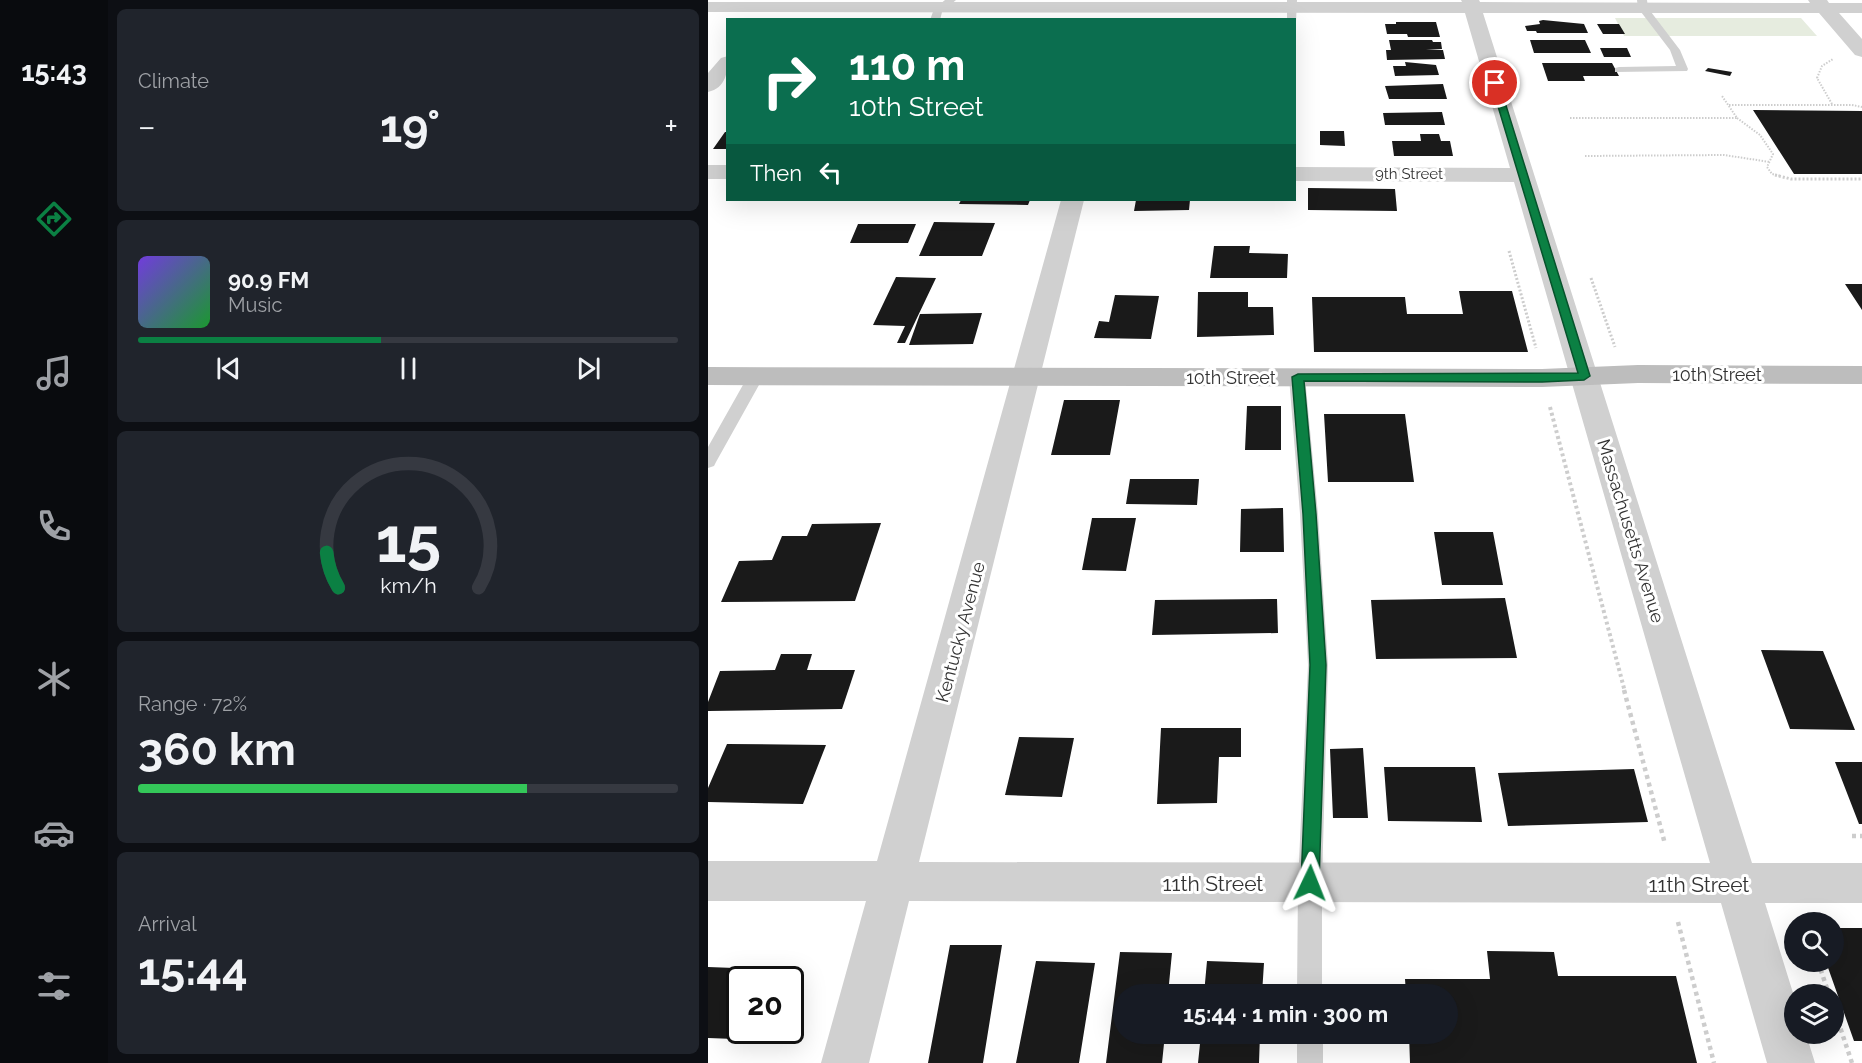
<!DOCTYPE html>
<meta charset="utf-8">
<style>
:root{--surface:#171b24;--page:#20242c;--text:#f1f3f6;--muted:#9ea1a6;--line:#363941;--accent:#0b8043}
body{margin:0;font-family:Raleway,sans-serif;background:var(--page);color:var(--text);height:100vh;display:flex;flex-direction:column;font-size:22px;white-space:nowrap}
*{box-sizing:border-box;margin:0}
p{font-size:20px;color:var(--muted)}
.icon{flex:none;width:33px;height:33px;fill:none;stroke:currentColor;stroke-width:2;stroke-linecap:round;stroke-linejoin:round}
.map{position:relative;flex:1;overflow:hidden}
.sheet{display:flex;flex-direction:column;gap:9px;padding:9px;background:#0d0f14;width:600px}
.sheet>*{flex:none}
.guide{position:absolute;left:18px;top:18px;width:570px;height:183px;border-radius:0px;box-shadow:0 6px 24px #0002;background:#0b6e4f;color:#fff;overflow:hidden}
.controls{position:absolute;left:1076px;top:912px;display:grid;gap:12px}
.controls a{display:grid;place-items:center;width:60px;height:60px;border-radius:50%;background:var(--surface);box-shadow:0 6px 24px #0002;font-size:30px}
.speed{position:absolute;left:18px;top:966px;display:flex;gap:12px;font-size:30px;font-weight:700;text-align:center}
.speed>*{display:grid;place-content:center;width:78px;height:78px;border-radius:50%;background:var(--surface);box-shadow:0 6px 24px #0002;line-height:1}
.speed .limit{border:3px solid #111;border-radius:9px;background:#fff;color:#111}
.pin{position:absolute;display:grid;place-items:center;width:51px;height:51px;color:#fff;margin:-26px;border:3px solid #fff;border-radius:50%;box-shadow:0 2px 6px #0007}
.me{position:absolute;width:66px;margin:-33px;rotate:2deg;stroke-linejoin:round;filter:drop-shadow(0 0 4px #0008)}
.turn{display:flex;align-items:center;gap:21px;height:126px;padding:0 24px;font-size:27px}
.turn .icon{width:78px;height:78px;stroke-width:2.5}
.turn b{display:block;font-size:42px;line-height:51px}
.then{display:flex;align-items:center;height:57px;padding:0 24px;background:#0003;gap:12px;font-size:22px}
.big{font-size:45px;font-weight:700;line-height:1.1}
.sheet .tile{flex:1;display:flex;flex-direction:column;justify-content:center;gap:9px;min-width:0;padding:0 21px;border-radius:9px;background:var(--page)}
.sheet .dial{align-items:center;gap:0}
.dial svg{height:156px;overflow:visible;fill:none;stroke:var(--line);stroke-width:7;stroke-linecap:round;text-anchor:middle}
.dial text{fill:var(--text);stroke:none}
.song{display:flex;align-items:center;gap:18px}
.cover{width:72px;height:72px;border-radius:9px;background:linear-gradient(135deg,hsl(260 70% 55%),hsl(130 70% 35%))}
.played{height:6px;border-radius:3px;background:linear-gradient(90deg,var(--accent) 45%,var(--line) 45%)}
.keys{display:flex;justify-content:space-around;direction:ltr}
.heat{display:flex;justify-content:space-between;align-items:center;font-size:33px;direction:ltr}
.charge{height:9px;border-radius:4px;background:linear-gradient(90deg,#34c759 72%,var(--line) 0)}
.trip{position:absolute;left:405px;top:984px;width:345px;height:60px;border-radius:30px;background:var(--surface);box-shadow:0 6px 24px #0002;font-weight:700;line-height:60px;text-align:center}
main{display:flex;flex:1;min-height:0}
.menu{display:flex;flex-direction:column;width:108px;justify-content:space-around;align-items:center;background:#090b0e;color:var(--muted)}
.menu .icon{width:42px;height:42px}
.menu .on{color:var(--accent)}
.menu b{font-size:27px;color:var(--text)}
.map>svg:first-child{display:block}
.green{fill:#e6ecdf}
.building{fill:#1a1a1a}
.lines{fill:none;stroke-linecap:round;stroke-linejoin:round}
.path-far3{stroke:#cdcdcd;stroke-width:2;stroke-dasharray:1.5 1.5;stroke-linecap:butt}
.path-far2{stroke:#cdcdcd;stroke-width:3;stroke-dasharray:2 2;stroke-linecap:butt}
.path-far1{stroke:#cdcdcd;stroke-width:4;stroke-dasharray:3 3;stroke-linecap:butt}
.path{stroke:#cdcdcd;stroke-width:4.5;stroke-dasharray:4 4;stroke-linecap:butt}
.lane{fill:#d0d0d0;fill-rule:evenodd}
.street{fill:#d0d0d0;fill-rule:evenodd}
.secondary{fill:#bdbdbd;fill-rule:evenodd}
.route{fill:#0b8043;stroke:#07532c;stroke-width:1.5}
.labels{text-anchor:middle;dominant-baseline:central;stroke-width:6;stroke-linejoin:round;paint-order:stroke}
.far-street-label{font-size:15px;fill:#333;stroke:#fff}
.street-label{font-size:18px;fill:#333;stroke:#fff}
.near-street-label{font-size:21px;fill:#333;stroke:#fff}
</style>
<main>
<nav class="menu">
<b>15:43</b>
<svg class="icon on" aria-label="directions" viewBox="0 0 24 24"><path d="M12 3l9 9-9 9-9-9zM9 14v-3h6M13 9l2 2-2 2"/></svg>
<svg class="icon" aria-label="music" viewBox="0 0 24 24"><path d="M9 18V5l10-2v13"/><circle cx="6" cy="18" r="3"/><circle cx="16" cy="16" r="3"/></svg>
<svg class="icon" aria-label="phone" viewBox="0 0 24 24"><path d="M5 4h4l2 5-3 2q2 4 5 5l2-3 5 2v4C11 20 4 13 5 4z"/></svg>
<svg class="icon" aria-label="climate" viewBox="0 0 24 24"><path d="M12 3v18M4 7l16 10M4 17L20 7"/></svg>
<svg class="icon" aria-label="car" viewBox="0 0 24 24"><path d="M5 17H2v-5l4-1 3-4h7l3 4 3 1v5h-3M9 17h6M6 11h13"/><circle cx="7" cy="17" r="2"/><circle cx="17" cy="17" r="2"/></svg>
<svg class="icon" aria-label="filters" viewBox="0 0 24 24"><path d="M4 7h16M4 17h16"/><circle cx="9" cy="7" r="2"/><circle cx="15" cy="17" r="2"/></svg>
</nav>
<section class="sheet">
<div class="tile"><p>Climate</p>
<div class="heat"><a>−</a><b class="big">19°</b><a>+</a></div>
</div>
<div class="tile">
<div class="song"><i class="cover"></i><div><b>90.9 FM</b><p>Music</p></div></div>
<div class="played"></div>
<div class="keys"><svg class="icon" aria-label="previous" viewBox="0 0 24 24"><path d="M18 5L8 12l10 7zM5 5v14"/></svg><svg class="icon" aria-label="pause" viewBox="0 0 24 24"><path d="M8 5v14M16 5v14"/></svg><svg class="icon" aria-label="next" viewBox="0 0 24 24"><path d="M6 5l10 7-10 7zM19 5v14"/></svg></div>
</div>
<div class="tile dial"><svg viewBox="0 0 100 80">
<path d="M14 69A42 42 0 1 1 86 69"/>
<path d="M14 69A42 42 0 0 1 8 51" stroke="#0b8043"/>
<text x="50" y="56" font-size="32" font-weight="700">15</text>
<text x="50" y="72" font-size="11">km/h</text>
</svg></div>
<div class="tile"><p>Range · 72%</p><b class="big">360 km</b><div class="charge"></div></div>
<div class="tile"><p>Arrival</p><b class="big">15:44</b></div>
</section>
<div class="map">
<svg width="1154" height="1063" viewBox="0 0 1154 1063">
<rect width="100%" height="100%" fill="#fff"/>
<!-- green -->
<path class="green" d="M907,18H1093L1109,36H916Z"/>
<!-- building -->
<path class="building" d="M835,20L876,24L880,33H829L828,31H819L817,26L832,24L831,21Z
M688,22H728L732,37H700L699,34H679L677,24H688Z
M889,24H911L917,34H895Z
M681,40H724L725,42H733L734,49L718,50H735L737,59L679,60L678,50H683Z
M822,40H877L883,53H826Z
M892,48H919L923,57H896Z
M697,62L728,65L731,75L687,76L685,66H698Z
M834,63H904L911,76H875L877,81H840Z
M1000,68L1024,72L1022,76L997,71Z
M735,84L739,99H681L677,86Z
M1045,110L1154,111V174H1086Z
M734,112L737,125H677L675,113Z
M612,131H636L637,146L612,145Z
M17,132H20V149H5Z
M712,134H731L733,141H742L745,156H686L684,141H713Z
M600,188L687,189L689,211L600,210Z
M253,200H322L320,205L251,204Z
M428,200H482L481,210L426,211Z
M226,222L287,223L274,256H211Z
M150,224H208L200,243H142Z
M506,246H542L541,253L580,254L579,278H502Z
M188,277L228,278L197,343H189L197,326L165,325Z
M1137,284H1154V310Z
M751,291H804L820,352H606L604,297H697L699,314H755Z
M490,292H540V307H565L566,335L489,337Z
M407,295L451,296L443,339L386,338L391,321L401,322Z
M274,313L265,344L201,345L212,314Z
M356,400H412L402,455H343Z
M539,406H573V450H537Z
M616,414H697L706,482H620Z
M422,479H491L489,505L418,504Z
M575,508L576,552H532L533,509Z
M384,518H428L418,571L374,570Z
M173,523L147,601L13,602L31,561L64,560L74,536H99L104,524Z
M726,532H785L795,585H734Z
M797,598L809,658L668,659L663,600Z
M569,599L570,633L444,635L447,600Z
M1053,650L1115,651L1147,730L1082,729Z
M73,654H104L99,670H147L134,709L0,711V702L12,671L67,670Z
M453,728H533V757H511L509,803L449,804Z
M311,737L366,738L354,797L297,795Z
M19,744L118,745L95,804L0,802V788Z
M655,748L660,818H625L622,749Z
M1127,762H1154V824H1151Z
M676,767H767L774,822L680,821Z
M926,769L940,822L800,826L790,773Z
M1125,928H1154V1041H1146L1118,962H1125Z
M242,945H294L275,1063H220Z
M779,951L846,952L850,976H968L989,1063H702L701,1034H740V994H698L697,979H782Z
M412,952L464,953L460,994H416V1034H457L454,1063H398Z
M328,961L387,963L371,1063H308Z
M499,961L556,963L554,994H496Z
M0,967L53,969L49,980H32V1028L27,1039L0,1038Z
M493,1034H552L551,1063H490Z"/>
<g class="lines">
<!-- path-far3 -->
<path class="path-far3" d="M1124,104L1109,78L1114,66L1125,59
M1021,105H1144L1154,107
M862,118H1029L1014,96
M1029,118L1052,135L1065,154L1059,167L1064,174L1073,176
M877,156L1016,155L1062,162"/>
<!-- path-far2 -->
<path class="path-far2" d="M1067,175L1083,179H1154
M801,251L828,348
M883,278L907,347"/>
<!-- path-far1 -->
<path class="path-far1" d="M842,407L917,692"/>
<!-- path -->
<path class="path" d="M916,690L957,844
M1144,836H1154
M970,922L1006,1063
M1110,962L1121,994
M1125,1006L1144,1063"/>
<!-- lane -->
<path class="lane" d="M237,0H248L234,12L232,20H222L226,9Z
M579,0H589L588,22L586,20H579Z
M929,0H939L940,8L972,50L980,69L979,71L907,72V68L911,67L968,66L962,50L930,8Z
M48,371L56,376L8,462L6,466L0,468V447L40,376Z
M589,372L597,377L610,514L620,665L614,883V994H589L590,883L600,665L592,514L581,377Z
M589,1034H615V1063H589Z"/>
<!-- street -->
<path class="street" d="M753,0H771L772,2L1102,3L1100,0H1119L1121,3H1154V13H1131L1154,39V57L1147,55L1111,13H775L1044,863H1154V903H1057L1086,996V1034H1098L1107,1063H1059L1013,903L201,901L161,1063H113L158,901H0V861H169L353,200H376L211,862L1002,863L806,182L586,181V167L802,168L757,13L0,12V2H754Z
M20,56C20,72 18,88 0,92V73L13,58Z
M0,165H20V179H0Z"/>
<!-- secondary -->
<path class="secondary" d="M930,365L1154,366V384L930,383L834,387L0,385V367L834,369Z"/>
</g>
<!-- route -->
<path class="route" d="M787,80L791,83L882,376L876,380L834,382L596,381L608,514L618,665L611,883L608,889L602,892L596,889L593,883L602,665L595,514L584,377L590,374L870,373L783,83Z"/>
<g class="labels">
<!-- far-street labels -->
<g class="far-street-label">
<text x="701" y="174">9th Street</text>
</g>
<!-- street labels -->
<g class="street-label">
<text x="1009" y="374">10th Street</text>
<text x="523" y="377">10th Street</text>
<text transform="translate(923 531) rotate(73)">Massachusetts Avenue</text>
<text transform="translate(252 632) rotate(-75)">Kentucky Avenue</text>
</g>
<!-- near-street labels -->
<g class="near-street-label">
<text x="505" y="883">11th Street</text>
<text x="991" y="884">11th Street</text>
</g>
</g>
</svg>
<div class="controls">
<a><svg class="icon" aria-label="search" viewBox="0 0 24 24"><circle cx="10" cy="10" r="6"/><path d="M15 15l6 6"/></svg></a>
<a><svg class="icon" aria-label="layers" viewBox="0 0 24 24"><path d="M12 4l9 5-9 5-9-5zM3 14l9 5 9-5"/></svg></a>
</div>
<div class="speed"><div class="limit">20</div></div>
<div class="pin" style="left:787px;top:83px;background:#d93025"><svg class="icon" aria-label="arrive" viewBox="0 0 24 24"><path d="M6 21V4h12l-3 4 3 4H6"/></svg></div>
<svg class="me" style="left:602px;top:883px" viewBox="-20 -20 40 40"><path d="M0-17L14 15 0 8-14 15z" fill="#0b8043" stroke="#fff" stroke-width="4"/></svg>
<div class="trip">15:44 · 1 min · 300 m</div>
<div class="guide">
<div class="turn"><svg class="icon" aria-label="right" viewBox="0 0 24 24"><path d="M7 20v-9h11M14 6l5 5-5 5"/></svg><div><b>110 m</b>10th Street</div></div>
<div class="then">Then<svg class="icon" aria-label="left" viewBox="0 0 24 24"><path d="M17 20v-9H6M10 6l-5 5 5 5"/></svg></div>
</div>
</div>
</main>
